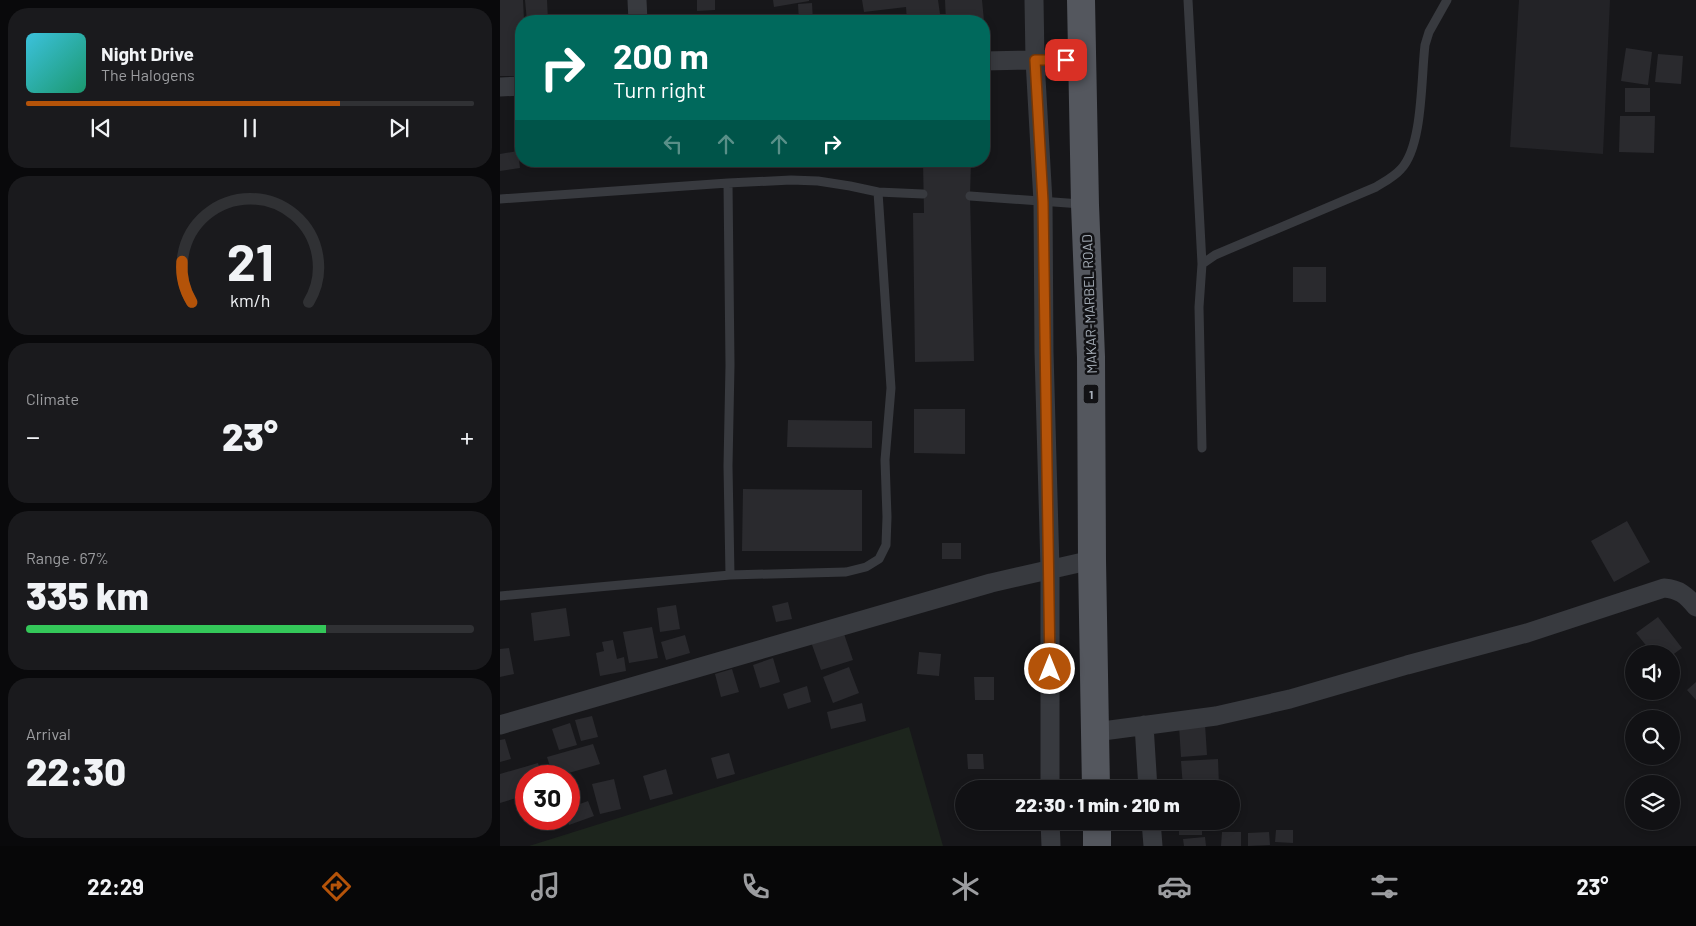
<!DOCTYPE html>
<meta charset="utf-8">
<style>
:root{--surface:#111114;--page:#1a1a1d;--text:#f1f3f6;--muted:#9c9da0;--line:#303134;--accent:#b45309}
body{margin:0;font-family:Barlow,sans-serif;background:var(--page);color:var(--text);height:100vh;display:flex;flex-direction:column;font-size:19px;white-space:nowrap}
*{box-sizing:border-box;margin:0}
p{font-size:16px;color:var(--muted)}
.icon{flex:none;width:28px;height:28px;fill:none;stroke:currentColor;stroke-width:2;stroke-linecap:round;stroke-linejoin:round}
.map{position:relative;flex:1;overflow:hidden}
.details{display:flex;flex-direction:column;gap:8px;padding:8px;background:#09090b;width:500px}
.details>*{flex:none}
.hud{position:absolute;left:15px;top:15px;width:475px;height:152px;border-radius:20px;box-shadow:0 2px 8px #0003,0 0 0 1px var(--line);background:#00695c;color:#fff;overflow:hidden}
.tools{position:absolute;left:1125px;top:645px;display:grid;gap:10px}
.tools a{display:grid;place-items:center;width:55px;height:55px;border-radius:50%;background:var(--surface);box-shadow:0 2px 8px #0003,0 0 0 1px var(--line);font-size:25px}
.speed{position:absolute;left:15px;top:765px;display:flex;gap:10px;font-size:25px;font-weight:700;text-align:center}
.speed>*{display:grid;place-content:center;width:65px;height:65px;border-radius:50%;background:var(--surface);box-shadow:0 2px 8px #0003,0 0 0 1px var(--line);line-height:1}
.speed .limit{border:8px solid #d22;background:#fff;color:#111}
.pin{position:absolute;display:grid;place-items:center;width:42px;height:42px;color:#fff;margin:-21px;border-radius:10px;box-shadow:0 2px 8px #0006}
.me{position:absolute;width:55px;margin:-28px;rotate:0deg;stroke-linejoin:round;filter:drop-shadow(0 0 4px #0008)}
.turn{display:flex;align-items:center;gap:18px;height:105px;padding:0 15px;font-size:22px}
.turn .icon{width:65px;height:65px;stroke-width:2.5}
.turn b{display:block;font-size:35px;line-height:42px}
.lanes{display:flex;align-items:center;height:48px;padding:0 15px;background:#0003;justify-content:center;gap:25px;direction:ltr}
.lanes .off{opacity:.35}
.big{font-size:38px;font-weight:800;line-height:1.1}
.details .tile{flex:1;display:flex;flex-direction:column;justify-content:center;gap:8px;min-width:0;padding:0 18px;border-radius:20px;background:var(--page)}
.details .dial{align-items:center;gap:0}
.dial svg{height:130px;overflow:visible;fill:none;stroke:var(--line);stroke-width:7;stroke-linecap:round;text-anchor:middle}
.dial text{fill:var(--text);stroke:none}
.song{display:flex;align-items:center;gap:15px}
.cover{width:60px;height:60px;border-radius:8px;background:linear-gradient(135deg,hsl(190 70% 55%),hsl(160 70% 35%))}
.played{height:5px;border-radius:2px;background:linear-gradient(90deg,var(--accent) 70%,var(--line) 70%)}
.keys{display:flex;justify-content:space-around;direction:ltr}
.heat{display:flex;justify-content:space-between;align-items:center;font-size:28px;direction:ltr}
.charge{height:8px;border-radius:4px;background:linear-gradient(90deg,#34c759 67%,var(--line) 0)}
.trip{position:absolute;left:455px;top:780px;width:285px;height:50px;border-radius:25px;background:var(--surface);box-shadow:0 2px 8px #0003,0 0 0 1px var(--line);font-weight:800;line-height:50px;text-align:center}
.tabs{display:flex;height:80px;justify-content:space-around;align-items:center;background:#070708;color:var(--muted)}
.tabs .icon{width:35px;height:35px}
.tabs .selected{color:var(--accent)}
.tabs b{font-size:22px;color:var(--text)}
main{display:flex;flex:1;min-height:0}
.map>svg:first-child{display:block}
.built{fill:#232327}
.green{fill:#1d251d}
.building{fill:#2a2a2e}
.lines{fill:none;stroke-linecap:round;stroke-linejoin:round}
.service{stroke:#383a3f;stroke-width:9}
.minor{stroke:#383a3f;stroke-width:19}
.primary{stroke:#54575e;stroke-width:28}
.route-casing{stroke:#753606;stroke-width:12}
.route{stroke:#b45309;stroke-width:9}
.labels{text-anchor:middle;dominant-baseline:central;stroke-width:5;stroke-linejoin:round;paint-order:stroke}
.shield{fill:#121215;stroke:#7b8188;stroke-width:1}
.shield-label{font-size:12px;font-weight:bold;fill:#a8b0ba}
.street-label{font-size:14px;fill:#a8b0ba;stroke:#121215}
</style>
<main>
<section class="details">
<div class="tile">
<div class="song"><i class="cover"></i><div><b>Night Drive</b><p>The Halogens</p></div></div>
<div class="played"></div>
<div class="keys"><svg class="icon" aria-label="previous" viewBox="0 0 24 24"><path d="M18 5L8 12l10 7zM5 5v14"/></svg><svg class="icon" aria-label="pause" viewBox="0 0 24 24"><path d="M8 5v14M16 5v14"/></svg><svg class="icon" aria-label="next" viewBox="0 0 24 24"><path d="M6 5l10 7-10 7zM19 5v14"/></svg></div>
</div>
<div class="tile dial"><svg viewBox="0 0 100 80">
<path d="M14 69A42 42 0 1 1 86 69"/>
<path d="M14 69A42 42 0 0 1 8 44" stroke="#b45309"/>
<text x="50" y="56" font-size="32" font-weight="700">21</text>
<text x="50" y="72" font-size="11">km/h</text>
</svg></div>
<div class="tile"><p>Climate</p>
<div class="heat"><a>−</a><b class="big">23°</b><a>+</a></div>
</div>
<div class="tile"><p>Range · 67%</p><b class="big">335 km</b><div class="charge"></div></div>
<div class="tile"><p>Arrival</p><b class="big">22:30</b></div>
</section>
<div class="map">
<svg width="1196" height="846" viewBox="0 0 1196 846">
<rect width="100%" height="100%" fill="#17171a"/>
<!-- built -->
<path class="built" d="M1019,0H1110L1103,154L1010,147Z"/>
<!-- green -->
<path class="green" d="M409,727L443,846H29Z"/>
<!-- building -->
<path class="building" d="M0,0H23L24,21H21V76H0Z
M25,0H47L48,21H27Z
M197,0H215V10L197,11Z
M273,0H309V1L274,7Z
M362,0H438L441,21H407L406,7L364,12Z
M445,0H482L484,21H446Z
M312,3L313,21H299L298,4Z
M1126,48L1152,52L1148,85L1121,81Z
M1158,54L1183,56L1181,84L1155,82Z
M1125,88H1150V112H1125Z
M1120,116H1155L1154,153L1119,152Z
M18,151L20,168L0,171V154Z
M136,161H161L162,166L136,167Z
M423,161H471L470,196L474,361L415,362L413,213H424Z
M793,267H826V302H793Z
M414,409H465V454L414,453Z
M288,420L372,421V448L287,447Z
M243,489L362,490V551H242Z
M1127,521L1150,562L1114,582L1091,541Z
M442,543H461V559H442Z
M288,602L292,619L276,622L272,606Z
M176,605L180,629L160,632L157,608Z
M66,608L70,636L34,641L31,613Z
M1158,617L1182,648L1171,656V654H1153L1136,633Z
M152,627L158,658L129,663L123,632Z
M343,631L353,660L321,670L311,642Z
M185,635L190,653L166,660L161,642Z
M113,640L117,659L124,657L126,671L100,676L96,653L104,651L102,642Z
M9,648L14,674L0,677V649Z
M419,652L441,654L439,676L417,674Z
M273,658L280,682L260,688L253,665Z
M349,667L359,693L333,703L323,677Z
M232,669L239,692L221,697L215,674Z
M474,677H494V700H475Z
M1196,682V700L1187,690Z
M307,686L311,702L288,709L283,694Z
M362,703L366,721L331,729L327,712Z
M92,716L98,737L81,741L75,720Z
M70,723L77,745L59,750L52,729Z
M705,724L707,755L681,757L679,726Z
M5,739L11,759L0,762V740Z
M93,744L100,764L58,776H53L47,757Z
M229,753L235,774L217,779L211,758Z
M467,754H483L484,769H468Z
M718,759L719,786L683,788L681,761Z
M38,763L42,776H26V795L0,803V774Z
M166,769L173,794L150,800L143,776Z
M114,779L121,809L100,814L92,784Z
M88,801L94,816L69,825L67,819H69V808Z
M679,821H702V835H679Z
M776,830H793V843L775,842Z
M722,832H741V846H721Z
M769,832L770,845L748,846V833Z
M705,837L706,846H684L683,839Z"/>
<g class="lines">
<!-- service -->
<path class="service" d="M688,0L702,264L715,255L876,187C884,182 894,177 901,169C923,146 921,78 925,45L929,32L947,0
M228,183L230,365L228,466L230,575
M378,192L423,194
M470,196L581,204
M0,199L228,183L291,180L318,181L350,186L378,192L391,388L385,460L387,517L386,545L379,559L366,567L346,572L230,575L0,596
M702,448L699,307L702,264"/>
<!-- minor -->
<path class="minor" d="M137,0L138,21
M534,0L535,60L543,202L544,352L550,569V789
M484,61L581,59
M0,87L21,86
M0,725L491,583L592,560
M644,725L648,789
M595,732L716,716L790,699L907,665L1027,633L1164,588C1179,589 1186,595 1196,607
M550,821L551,846
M651,821L653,846"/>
<!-- primary -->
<path class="primary" d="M581,0L585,205L591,357L592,560L596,789
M597,821V846"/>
</g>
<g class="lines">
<!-- route casing -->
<g class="route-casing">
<path id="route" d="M550,669L543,202L535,60H566"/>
</g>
<!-- route -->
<use href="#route" class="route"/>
</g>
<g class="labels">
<!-- shield labels -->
<rect class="shield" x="583.5" y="384.5" width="15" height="19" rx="4"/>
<g class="shield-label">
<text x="591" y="394">1</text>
</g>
<!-- street labels -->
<g class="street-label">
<text transform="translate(589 304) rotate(-92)">MAKAR-MARBEL ROAD</text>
</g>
</g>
</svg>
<div class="tools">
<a><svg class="icon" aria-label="sound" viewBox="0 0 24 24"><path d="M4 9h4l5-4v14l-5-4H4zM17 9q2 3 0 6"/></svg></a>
<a><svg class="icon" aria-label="search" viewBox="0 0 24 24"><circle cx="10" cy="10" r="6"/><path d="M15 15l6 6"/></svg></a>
<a><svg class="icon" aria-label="layers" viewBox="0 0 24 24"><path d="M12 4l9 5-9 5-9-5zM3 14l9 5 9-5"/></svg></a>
</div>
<div class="speed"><div class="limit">30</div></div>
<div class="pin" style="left:566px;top:60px;background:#d93025"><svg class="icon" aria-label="arrive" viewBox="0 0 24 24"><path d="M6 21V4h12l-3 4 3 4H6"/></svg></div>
<svg class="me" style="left:550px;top:669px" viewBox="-20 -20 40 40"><circle r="17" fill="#b45309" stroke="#fff" stroke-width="3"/><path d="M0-11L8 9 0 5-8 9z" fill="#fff"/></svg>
<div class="trip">22:30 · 1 min · 210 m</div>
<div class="hud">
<div class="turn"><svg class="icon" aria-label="right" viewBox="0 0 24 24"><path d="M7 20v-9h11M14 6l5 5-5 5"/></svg><div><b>200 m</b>Turn right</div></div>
<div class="lanes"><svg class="icon off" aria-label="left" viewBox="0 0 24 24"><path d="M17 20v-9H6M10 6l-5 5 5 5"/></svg><svg class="icon off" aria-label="ahead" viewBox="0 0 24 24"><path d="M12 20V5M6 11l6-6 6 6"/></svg><svg class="icon off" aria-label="ahead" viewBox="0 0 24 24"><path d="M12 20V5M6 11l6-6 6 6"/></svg><svg class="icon" aria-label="right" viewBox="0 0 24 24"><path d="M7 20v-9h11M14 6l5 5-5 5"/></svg></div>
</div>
</div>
</main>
<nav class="tabs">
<b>22:29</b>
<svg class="icon selected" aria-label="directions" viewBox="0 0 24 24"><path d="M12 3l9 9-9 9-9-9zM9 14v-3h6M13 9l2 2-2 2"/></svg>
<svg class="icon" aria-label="music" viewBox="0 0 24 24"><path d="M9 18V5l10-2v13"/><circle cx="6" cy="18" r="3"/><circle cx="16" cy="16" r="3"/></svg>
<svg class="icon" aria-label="phone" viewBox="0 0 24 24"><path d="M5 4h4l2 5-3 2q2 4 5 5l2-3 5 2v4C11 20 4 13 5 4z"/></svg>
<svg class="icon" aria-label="climate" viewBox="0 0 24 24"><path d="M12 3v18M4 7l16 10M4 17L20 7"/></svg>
<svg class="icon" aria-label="car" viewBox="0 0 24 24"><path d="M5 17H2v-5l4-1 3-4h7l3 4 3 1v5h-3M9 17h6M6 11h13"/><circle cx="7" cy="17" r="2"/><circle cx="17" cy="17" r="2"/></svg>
<svg class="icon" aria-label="filters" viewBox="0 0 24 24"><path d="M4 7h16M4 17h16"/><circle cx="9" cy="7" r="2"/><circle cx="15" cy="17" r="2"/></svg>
<b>23°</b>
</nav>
